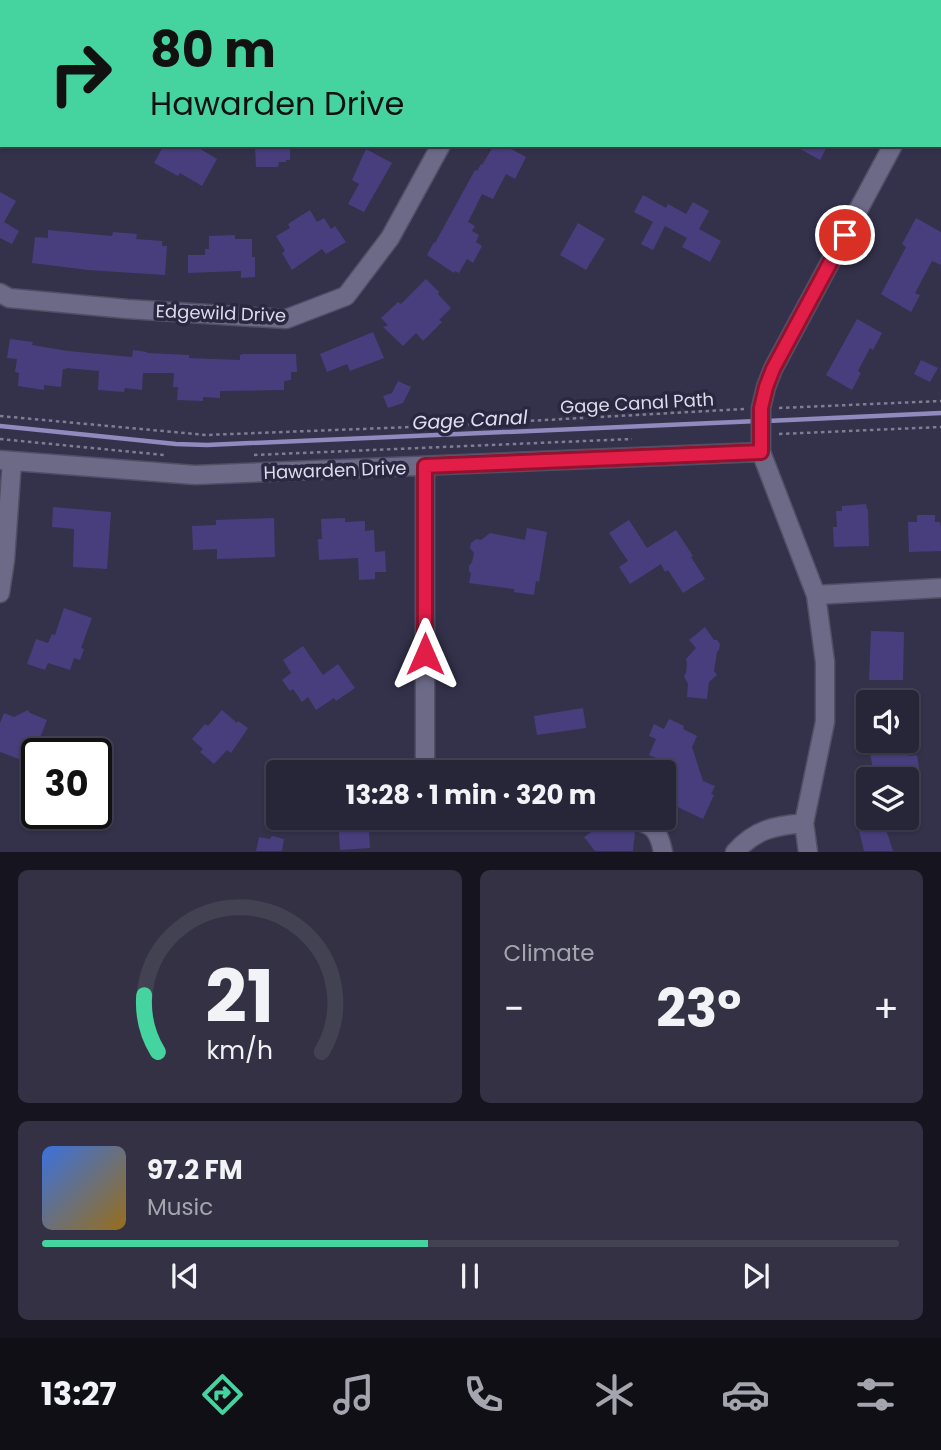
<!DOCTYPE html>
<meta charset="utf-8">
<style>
:root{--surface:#272538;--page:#333143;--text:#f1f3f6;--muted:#a4a5ae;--line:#434253;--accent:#45d49f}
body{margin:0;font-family:Poppins,sans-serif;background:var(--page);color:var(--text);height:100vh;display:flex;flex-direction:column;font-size:26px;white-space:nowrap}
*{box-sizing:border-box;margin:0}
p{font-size:23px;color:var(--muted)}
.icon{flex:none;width:38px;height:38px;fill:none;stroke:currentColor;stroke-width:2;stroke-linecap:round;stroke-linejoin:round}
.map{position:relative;height:852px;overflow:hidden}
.panel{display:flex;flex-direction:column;gap:18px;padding:18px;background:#15141f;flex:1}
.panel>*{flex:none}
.guide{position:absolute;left:0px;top:0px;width:942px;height:147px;box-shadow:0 2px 5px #0004,0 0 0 2px var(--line);background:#45d49f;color:#111;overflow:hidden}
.fabs{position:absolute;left:856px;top:690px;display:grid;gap:14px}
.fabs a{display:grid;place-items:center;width:63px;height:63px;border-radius:7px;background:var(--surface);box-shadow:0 2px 5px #0004,0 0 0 2px var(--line);font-size:35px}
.speed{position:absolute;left:21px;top:738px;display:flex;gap:14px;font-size:35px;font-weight:700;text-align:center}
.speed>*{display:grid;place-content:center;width:91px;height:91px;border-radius:50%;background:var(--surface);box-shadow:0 2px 5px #0004,0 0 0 2px var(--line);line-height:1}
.speed .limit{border:4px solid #111;border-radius:10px;background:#fff;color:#111}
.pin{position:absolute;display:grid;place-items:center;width:60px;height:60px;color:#fff;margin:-30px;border:4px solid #fff;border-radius:50%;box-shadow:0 2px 7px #0007}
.me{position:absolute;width:77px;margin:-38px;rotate:0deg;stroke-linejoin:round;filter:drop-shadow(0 0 5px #0008)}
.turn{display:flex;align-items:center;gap:24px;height:147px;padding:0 35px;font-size:32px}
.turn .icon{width:91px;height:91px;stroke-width:2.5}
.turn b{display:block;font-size:49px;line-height:60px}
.big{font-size:52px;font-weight:700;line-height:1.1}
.panel .card{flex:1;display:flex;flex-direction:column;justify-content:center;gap:10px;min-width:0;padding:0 24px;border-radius:10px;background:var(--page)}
.panel .dial{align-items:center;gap:0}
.dial svg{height:182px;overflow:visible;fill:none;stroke:var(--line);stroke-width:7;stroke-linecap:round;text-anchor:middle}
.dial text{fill:var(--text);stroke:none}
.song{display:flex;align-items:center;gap:21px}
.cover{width:84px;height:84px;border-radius:10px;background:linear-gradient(135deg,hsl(220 70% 55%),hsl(40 70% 35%))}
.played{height:7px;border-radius:4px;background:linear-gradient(90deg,var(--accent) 45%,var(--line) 45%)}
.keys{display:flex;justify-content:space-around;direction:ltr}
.heat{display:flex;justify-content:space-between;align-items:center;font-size:38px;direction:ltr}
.panel .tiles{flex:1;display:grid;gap:18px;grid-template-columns:1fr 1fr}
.card:last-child{grid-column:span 2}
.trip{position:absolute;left:266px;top:760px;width:410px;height:70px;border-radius:7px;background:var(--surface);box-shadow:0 2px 5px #0004,0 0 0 2px var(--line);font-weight:700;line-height:70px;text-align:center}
.tabs{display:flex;height:112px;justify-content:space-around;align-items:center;background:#100f16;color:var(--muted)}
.tabs .icon{width:49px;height:49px}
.tabs .active{color:var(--accent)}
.tabs b{font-size:32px;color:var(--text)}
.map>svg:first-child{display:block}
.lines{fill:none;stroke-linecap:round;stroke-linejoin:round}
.stream{stroke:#908abe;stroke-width:4.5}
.building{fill:#483e7d}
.minor-casing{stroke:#524f65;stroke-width:21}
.path{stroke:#7f7d93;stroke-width:2.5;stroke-dasharray:3.5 3.5;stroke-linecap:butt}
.minor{stroke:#6c6a87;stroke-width:18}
.route-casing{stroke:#92132f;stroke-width:18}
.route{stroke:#e11d48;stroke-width:12}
.labels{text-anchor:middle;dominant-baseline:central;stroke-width:7;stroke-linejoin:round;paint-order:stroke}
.street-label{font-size:18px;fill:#dcdbec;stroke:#2a2740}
.water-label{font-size:19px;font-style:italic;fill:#e0dff2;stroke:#2a2740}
</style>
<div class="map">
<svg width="941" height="852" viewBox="0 0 941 852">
<rect width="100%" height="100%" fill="#34314b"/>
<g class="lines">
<!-- stream -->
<path class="stream" d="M767,421L941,413
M0,426L176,444L207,445L758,421"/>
</g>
<!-- building -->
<path class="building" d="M164,145H194L217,159L202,186L180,173L178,176L154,163Z
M255,145H290V160H286V162H279L278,167H256Z
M494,145H504L526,157L515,179L506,174L493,199L482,194L468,222L475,226L472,231L479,235L476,242L482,246L473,263L467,259L459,273L455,271L454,273L427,255L434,242L435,243L475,170L477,171L481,164L482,165Z
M793,145H828L820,160Z
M366,149L392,163L364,212L348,204L359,184L352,180Z
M0,192L16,201L4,222L19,231L12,244L0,238Z
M643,195L666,208L668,204L686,214L693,202L709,211L699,229L721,241L710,262L682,247L687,238L665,226L653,250L641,244L653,222L634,212Z
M310,210L317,222L324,218L331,229L335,226L346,242L326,254L322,249L292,270L282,253L285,251L276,236L290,228L288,224Z
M916,218L941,232V265L932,261L915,293L920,295L911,312L881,294L906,247L902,244Z
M578,223L605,239L586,270L560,255Z
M48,230L112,236L113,232L137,234L136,239L162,241V246H167L165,275L88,270L32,263L35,237L48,238Z
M235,235V239H252V257H255V277L241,278V271L188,273V255H205V249H209V236Z
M426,279L439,292L438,294L451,308L439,320L442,322L423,341L416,333L403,346L383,327L388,325L381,318L398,302L401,304Z
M857,319L882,333L873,350L870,348L858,371L861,373L852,390L826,375Z
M373,332L384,358L350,371L347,364L327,372L320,354Z
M10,339L33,342L32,345L68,351L132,357L133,350L147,352V353L189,355V358L240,360V355L243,354H296L297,372H291V380L284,381V390L220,391V398L203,397V401L177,400L178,387H173L174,373H143L142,390L125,388L124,392L98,390L99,371L66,368V369H63L61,387L44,385V390L18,386L19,373L15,372L17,359L7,358Z
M921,360L938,368L930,382L914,374Z
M398,381L411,387L403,403L388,408L383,396L392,393Z
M866,504L867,509H868L869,546L834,547L833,527H837L836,511H842V506Z
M53,507L111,512L107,569L73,567L74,529L52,527Z
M917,515H935V522H940L941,528V551L909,552L908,522H917Z
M274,518L275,557L217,559V549L193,550L192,526L216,525V520Z
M345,518V522L365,521V531L374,530L375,552L385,551L386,572H375V579L359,580L358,558L319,560L318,539H322L321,519Z
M629,520L647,548L676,530L693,556L691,557L705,579L683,593L668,570L665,572L661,564L630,584L619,567L628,561L609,533Z
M527,528L547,532L539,582L536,581L534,595L514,592V589L469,583L471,573L469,571V566L472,562L474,553L470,548L471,543L476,539L481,540L490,533L525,540Z
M64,608L92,618L81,648L84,649L80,660L74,658L70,670L48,663L45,670L27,664L36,639L48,643L52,634L55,635Z
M705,627L714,640H717L720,644L719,650L717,652L714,671L717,675L709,682L707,699L687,697L688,684L684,676L686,673L687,664L686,659L696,648L689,640Z
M871,631L904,632L903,680H869Z
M303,646L323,675L338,664L355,688L336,701L334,698L316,710L308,697L302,702L293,689L290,691L282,680L291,673L283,660Z
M583,708L586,728L537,735L534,716Z
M28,710L30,713L47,720L30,763L0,752V723L4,713L14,717Z
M222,710L237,723L238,721L248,728L231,753L227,750L214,764L200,752L203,749L192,739L205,724L208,726Z
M669,719L684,726L683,729L697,736L692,747L703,781L715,786L711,794L714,795L703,819L667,802L663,791V761L649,755L656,739L649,736L654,724L664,729Z
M875,740H907L909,756L917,755L920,775L896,779H875L868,743L869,741Z
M338,817H373V831L369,832L370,848L340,850Z
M883,820L893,851H864L858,826Z
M608,825L635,832L633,851H595L584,837L594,830Z
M272,836L284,839L282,851H256L259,837L270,839Z"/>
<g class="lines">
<!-- minor casing -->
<g class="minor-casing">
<path id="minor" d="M27,2L28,0
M273,2L274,0
M519,2L520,0
M0,51L2,48
M940,57L941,55
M0,293L9,298L127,309L286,319L346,296L390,238L441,145
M0,460L195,475L761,452
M0,593L5,560L12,461
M816,595L941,588
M425,772V466
M628,817C651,825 658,826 663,852
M595,819L601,817
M735,852C756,829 774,826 804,823
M808,852L804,823L825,722V662L816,595L761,452V408L766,387L773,369L893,145"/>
</g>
<!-- path -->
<path class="path" d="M779,408L941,401
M0,416L206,435L437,426L744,409
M779,434L941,427
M0,439L164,455
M254,455L632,439"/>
<!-- minor -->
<use href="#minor" class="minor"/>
</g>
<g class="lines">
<!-- route casing -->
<g class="route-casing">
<path id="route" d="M425,654V466L761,452V408L766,387L773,369L845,235"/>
</g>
<!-- route -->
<use href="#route" class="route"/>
</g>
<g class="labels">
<!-- street labels -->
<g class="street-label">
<text transform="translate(221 313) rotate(2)">Edgewild Drive</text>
<text transform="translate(637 403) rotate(-3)">Gage Canal Path</text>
<text transform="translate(335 470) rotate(-2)">Hawarden Drive</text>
</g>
<!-- water labels -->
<g class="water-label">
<text transform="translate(470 420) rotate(-3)">Gage Canal</text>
</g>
</g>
</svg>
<div class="fabs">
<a><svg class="icon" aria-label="sound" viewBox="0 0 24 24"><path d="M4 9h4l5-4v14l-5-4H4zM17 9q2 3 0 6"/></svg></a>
<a><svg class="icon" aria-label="layers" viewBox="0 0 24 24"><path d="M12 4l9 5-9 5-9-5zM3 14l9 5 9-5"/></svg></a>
</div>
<div class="speed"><div class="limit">30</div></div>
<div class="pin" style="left:845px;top:235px;background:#d93025"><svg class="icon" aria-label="arrive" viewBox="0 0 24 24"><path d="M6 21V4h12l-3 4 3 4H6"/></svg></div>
<svg class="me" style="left:425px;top:654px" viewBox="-20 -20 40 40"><path d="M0-17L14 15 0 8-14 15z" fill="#e11d48" stroke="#fff" stroke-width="4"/></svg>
<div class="trip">13:28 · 1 min · 320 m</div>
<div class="guide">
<div class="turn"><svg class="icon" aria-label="right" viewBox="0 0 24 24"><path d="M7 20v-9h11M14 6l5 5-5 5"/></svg><div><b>80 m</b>Hawarden Drive</div></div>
</div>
</div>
<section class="panel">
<div class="tiles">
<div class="card dial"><svg viewBox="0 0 100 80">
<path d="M14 69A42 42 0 1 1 86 69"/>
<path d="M14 69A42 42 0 0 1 8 44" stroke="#45d49f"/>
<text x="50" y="56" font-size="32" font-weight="700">21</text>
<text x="50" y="72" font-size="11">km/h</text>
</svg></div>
<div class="card"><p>Climate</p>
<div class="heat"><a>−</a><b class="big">23°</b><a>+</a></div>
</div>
<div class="card">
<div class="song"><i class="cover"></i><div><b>97.2 FM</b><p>Music</p></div></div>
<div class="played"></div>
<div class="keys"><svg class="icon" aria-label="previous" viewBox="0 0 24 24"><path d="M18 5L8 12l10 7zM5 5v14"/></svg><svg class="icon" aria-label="pause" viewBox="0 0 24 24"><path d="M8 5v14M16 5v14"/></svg><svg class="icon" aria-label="next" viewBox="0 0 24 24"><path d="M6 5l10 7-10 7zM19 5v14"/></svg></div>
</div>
</div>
</section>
<nav class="tabs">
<b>13:27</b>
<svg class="icon active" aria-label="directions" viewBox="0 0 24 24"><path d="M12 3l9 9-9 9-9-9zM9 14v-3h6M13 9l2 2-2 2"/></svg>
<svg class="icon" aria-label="music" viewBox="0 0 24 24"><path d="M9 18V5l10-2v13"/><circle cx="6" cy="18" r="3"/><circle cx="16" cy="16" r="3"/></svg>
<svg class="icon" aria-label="phone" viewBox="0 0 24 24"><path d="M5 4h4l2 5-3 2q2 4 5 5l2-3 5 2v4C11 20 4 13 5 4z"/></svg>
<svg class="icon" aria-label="climate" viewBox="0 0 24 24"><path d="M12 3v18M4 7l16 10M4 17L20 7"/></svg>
<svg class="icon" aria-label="car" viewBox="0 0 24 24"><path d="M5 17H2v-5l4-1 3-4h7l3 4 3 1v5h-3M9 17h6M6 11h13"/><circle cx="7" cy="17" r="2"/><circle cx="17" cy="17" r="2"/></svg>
<svg class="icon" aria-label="filters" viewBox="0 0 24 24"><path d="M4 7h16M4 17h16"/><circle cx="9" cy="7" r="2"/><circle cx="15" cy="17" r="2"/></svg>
</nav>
